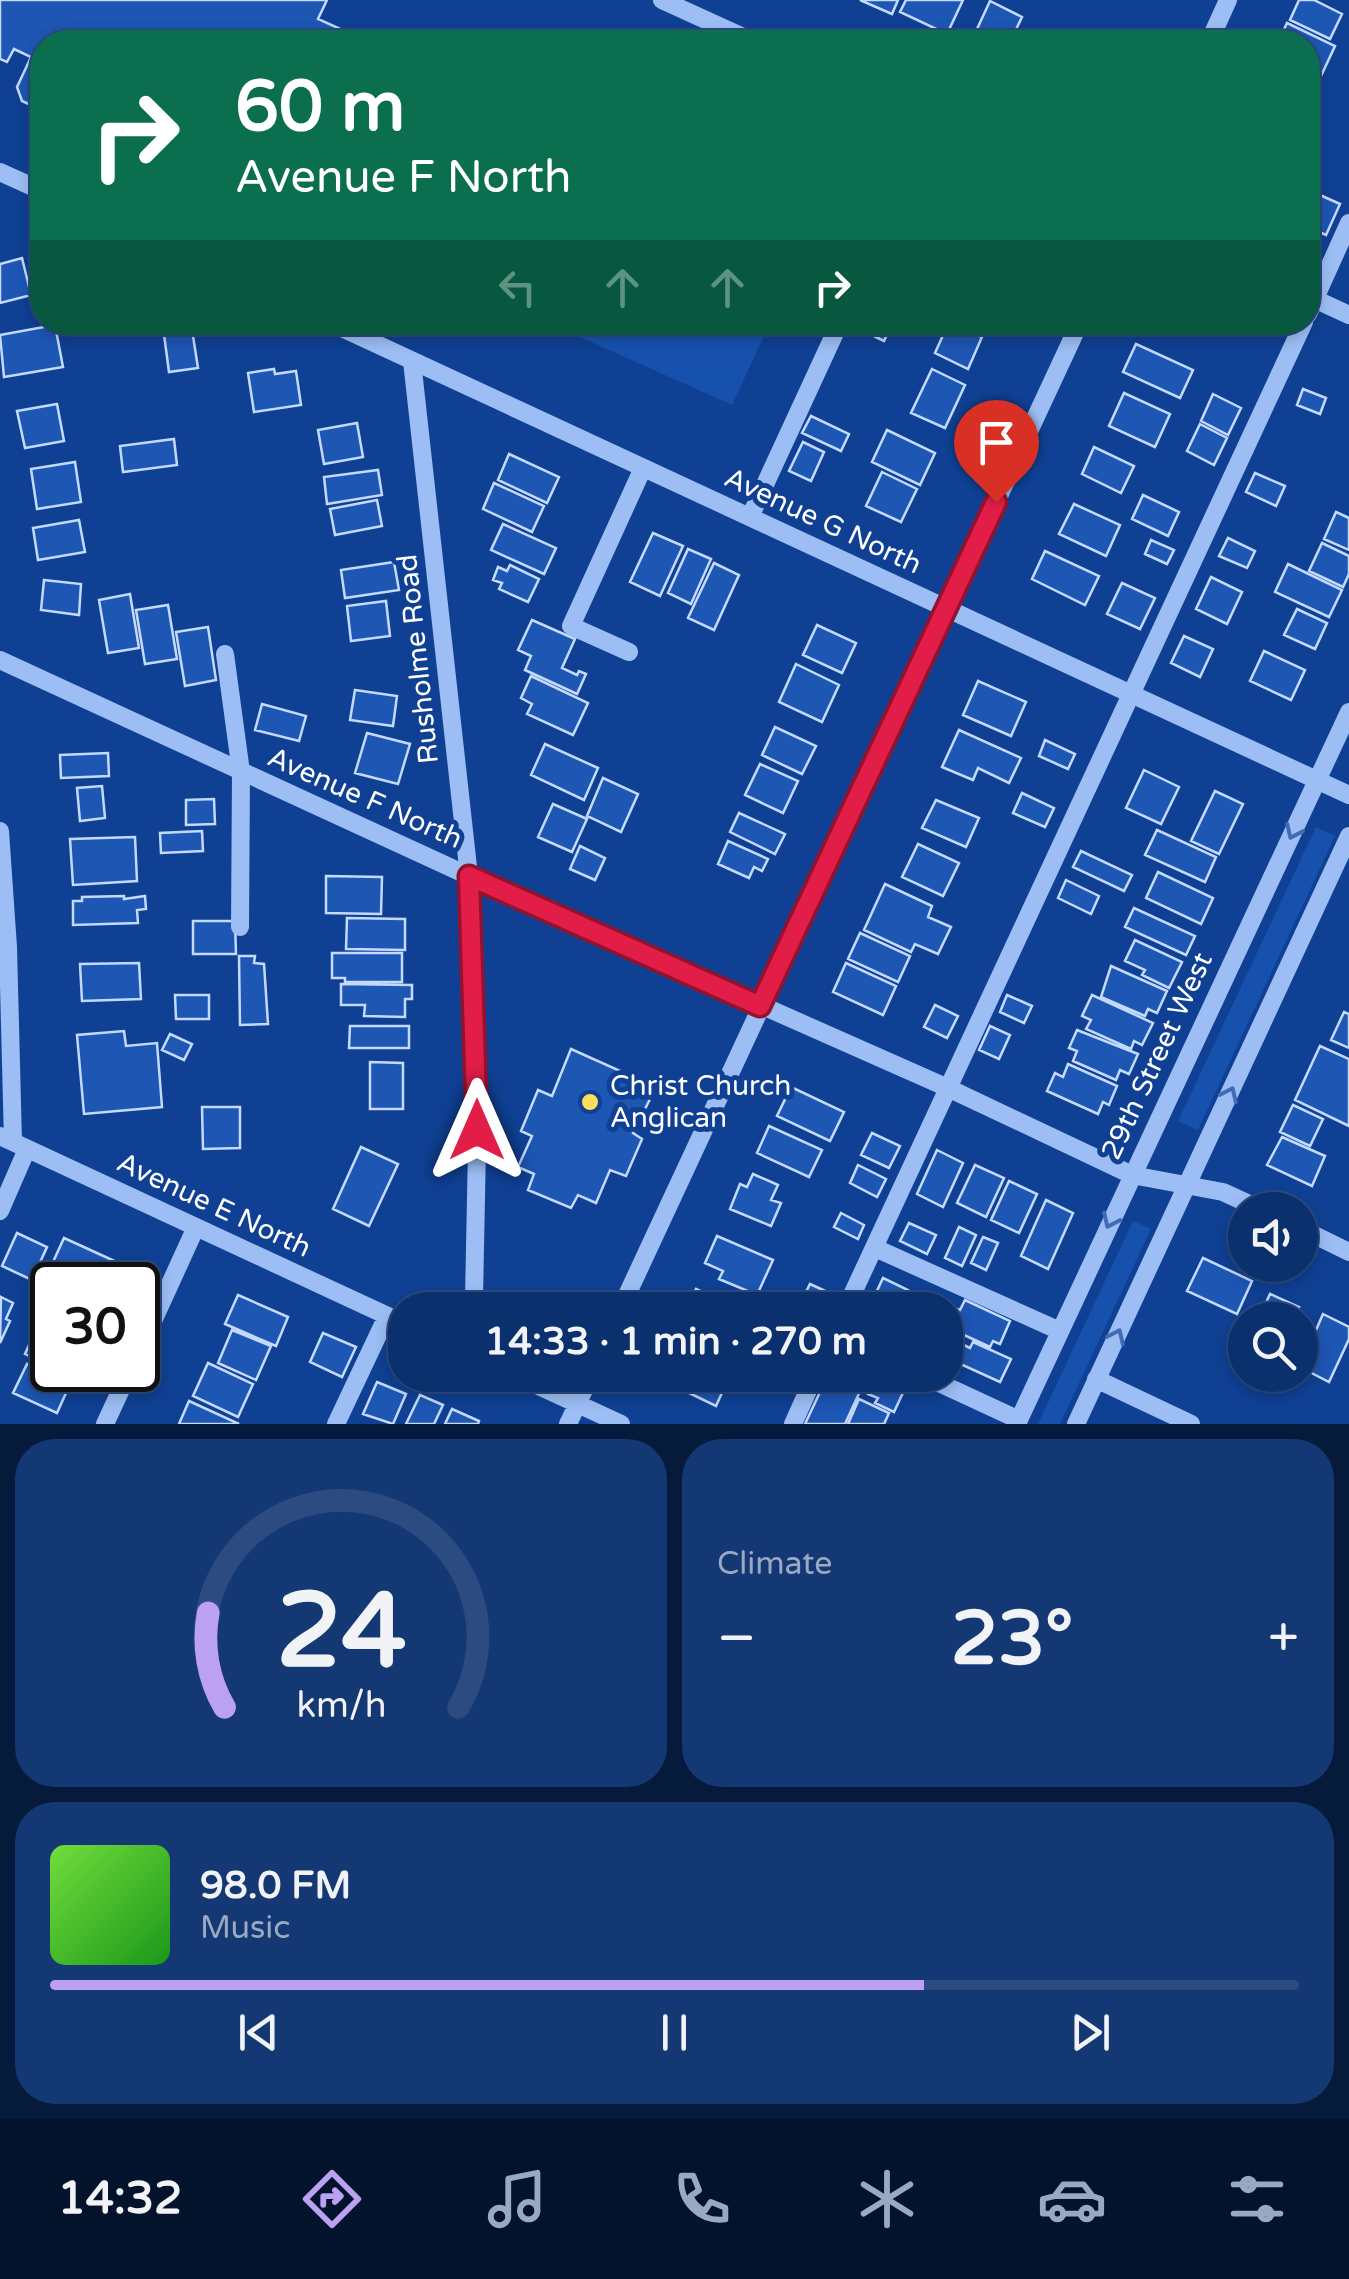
<!DOCTYPE html>
<meta charset="utf-8">
<style>
:root{--surface:#0b306e;--page:#143873;--text:#f1f3f6;--muted:#9aa9c2;--line:#2b4b81;--accent:#bca0f2}
body{margin:0;font-family:"Varela Round",sans-serif;background:var(--page);color:var(--text);height:100vh;display:flex;flex-direction:column;font-size:38px;white-space:nowrap}
*{box-sizing:border-box;margin:0}
p{font-size:32px;color:var(--muted)}
.icon{flex:none;width:55px;height:55px;fill:none;stroke:currentColor;stroke-width:2;stroke-linecap:round;stroke-linejoin:round}
.map{position:relative;height:1424px;overflow:hidden}
.panel{display:flex;flex-direction:column;gap:15px;padding:15px;background:#061a3c;flex:1}
.panel>*{flex:none}
.guide{position:absolute;left:30px;top:30px;width:1290px;height:305px;border-radius:40px;box-shadow:0 5px 15px #0003,0 0 0 2px var(--line);background:#0b6e4f;color:#fff;overflow:hidden}
.buttons{position:absolute;left:1228px;top:1192px;display:grid;gap:20px}
.buttons a{display:grid;place-items:center;width:90px;height:90px;border-radius:50%;background:var(--surface);box-shadow:0 5px 15px #0003,0 0 0 2px var(--line);font-size:50px}
.speed{position:absolute;left:30px;top:1262px;display:flex;gap:20px;font-size:50px;font-weight:700;text-align:center}
.speed>*{display:grid;place-content:center;width:130px;height:130px;border-radius:50%;background:var(--surface);box-shadow:0 5px 15px #0003,0 0 0 2px var(--line);line-height:1}
.speed .limit{border:5px solid #111;border-radius:15px;background:#fff;color:#111}
.pin{position:absolute;display:grid;place-items:center;width:85px;height:85px;color:#fff;margin:-102px -42px;border-radius:50% 50% 50% 0;rotate:-45deg;box-shadow:0 0 10px #0007}
.pin .icon{rotate:45deg}
.me{position:absolute;width:110px;margin:-55px;rotate:0deg;stroke-linejoin:round;filter:drop-shadow(0 0 8px #0008)}
.turn{display:flex;align-items:center;gap:35px;height:210px;padding:0 40px;font-size:45px}
.turn .icon{width:130px;height:130px;stroke-width:2.5}
.turn b{display:block;font-size:70px;line-height:85px}
.lanes{display:flex;align-items:center;height:95px;padding:0 40px;background:#0003;justify-content:center;gap:50px;direction:ltr}
.lanes .off{opacity:.35}
.big{font-size:75px;font-weight:700;line-height:1.1}
.panel .tile{flex:1;display:flex;flex-direction:column;justify-content:center;gap:15px;min-width:0;padding:0 35px;border-radius:40px;background:var(--page)}
.panel .dial{align-items:center;gap:0}
.dial svg{height:260px;overflow:visible;fill:none;stroke:var(--line);stroke-width:7;stroke-linecap:round;text-anchor:middle}
.dial text{fill:var(--text);stroke:none}
.song{display:flex;align-items:center;gap:30px}
.cover{width:120px;height:120px;border-radius:15px;background:linear-gradient(135deg,hsl(100 70% 55%),hsl(120 70% 35%))}
.played{height:10px;border-radius:5px;background:linear-gradient(90deg,var(--accent) 70%,var(--line) 70%)}
.keys{display:flex;justify-content:space-around;direction:ltr}
.heat{display:flex;justify-content:space-between;align-items:center;font-size:55px;direction:ltr}
.panel .tiles{flex:1;display:grid;gap:15px;grid-template-columns:1fr 1fr}
.tile:last-child{grid-column:span 2}
.trip{position:absolute;left:388px;top:1292px;width:575px;height:100px;border-radius:40px;background:var(--surface);box-shadow:0 5px 15px #0003,0 0 0 2px var(--line);font-weight:700;line-height:100px;text-align:center}
.tab-bar{display:flex;height:160px;justify-content:space-around;align-items:center;background:#04132c;color:var(--muted)}
.tab-bar .icon{width:70px;height:70px}
.tab-bar .selected{color:var(--accent)}
.tab-bar b{font-size:45px;color:var(--text)}
.map>svg:first-child{display:block}
.green{fill:#1751ae}
.building{fill:#1d56b3;stroke:#c3dafe;stroke-width:2.5}
.lines{fill:none;stroke-linecap:round;stroke-linejoin:round}
.minor{stroke:#9cbef4;stroke-width:18}
.oneway{stroke:#406cb5}
.route-casing{stroke:#92132f;stroke-width:25}
.route{stroke:#e11d48;stroke-width:18}
.poi-dot{fill:#ffdb5e;stroke:#0f4093;stroke-width:4}
.labels{text-anchor:middle;dominant-baseline:central;stroke-width:10;stroke-linejoin:round;paint-order:stroke}
.street-label{font-size:28px;fill:#fff;stroke:#0f4093}
.poi-label{font-size:28px;fill:#fff;stroke:#0f4093;text-anchor:start}
</style>
<div class="map">
<svg width="1349" height="1424" viewBox="0 0 1349 1424">
<rect width="100%" height="100%" fill="#0f4093"/>
<!-- green -->
<path class="green" d="M549,323H770L732,405Z
M1316,827L1335,836L1198,1130L1178,1121Z
M1133,1221L1151,1229L1060,1424H1038Z"/>
<!-- building -->
<path class="building" d="M0,0H327L318,19L369,42H42V110L22,101L17,87L31,57L14,49L7,62L0,59Z
M860,0H898L892,14Z
M906,0H963L947,34L900,12Z
M1299,0H1314L1342,14L1330,39L1290,20Z
M990,1L1022,17L1010,42H971Z
M1287,23L1335,46L1321,76L1308,69V42H1278Z
M1028,30L1056,42H1022Z
M1311,191L1340,204L1326,235L1308,227V199Z
M22,258L31,295L0,303V264Z
M857,322H893L884,341L855,327Z
M949,322L982,337L968,369L935,353Z
M1158,322H1188L1182,334Z
M191,323L198,368L169,372L163,327Z
M55,325L63,367L4,377L0,335Z
M1136,344L1193,370L1180,398L1123,372Z
M274,369L275,374L296,371L301,405L254,412L248,373Z
M932,369L965,385L945,428L911,413Z
M1303,389L1326,398L1320,414L1297,405Z
M1124,393L1170,414L1155,447L1109,426Z
M1213,394L1241,408L1228,435L1201,421Z
M57,404L64,441L25,448L17,411Z
M811,416L849,434L841,451L802,433Z
M357,423L363,457L324,464L318,430Z
M1200,424L1227,438L1214,465L1187,451Z
M887,430L935,453L920,485L872,462Z
M174,439L177,465L123,472L120,446Z
M803,442L824,452L811,481L789,471Z
M1094,447L1134,466L1121,493L1082,474Z
M509,454L559,477L547,503L498,480Z
M75,462L81,502L37,509L31,469Z
M378,470L382,495L327,504L324,477Z
M882,472L917,489L901,522L866,506Z
M1255,473L1285,486L1276,506L1246,492Z
M494,483L544,506L532,532L483,509Z
M1143,495L1179,512L1168,536L1132,519Z
M377,500L382,526L335,535L330,509Z
M1074,504L1120,525L1106,556L1059,534Z
M1336,512L1349,518V550L1324,539Z
M79,520L85,552L38,560L33,528Z
M503,524L556,548L544,574L491,550Z
M653,533L683,546L660,596L630,582Z
M1228,538L1255,551L1247,568L1219,556Z
M1151,540L1174,550L1167,564L1145,554Z
M1322,543L1349,556V574L1343,587L1309,571Z
M688,549L711,559L691,604L668,593Z
M1045,551L1099,576L1085,605L1032,579Z
M394,562L399,590L345,598L341,570Z
M714,563L739,575L714,630L688,618Z
M1288,564L1342,590L1329,617L1275,592Z
M510,565L539,579L528,602L499,589L502,583L493,580L498,567L507,571Z
M1211,577L1242,592L1227,624L1196,609Z
M44,580L81,584L79,615L41,610Z
M1122,583L1155,598L1140,629L1107,614Z
M130,594L139,648L108,653L99,600Z
M386,601L390,636L351,641L347,606Z
M168,605L177,659L145,664L136,610Z
M1297,609L1327,623L1315,649L1284,635Z
M532,620L575,639L562,668L577,675L579,671L586,674L577,694L525,670L531,656L518,650Z
M817,625L856,643L842,673L803,655Z
M208,627L216,680L185,686L176,632Z
M1184,636L1213,649L1200,677L1171,663Z
M1264,651L1305,670L1291,700L1250,681Z
M796,664L839,685L822,722L779,702Z
M531,676L588,703L573,735L527,714L532,704L521,698Z
M978,681L1026,702L1011,736L963,715Z
M355,690L397,696L393,726L350,720Z
M262,704L306,716L299,741L255,730Z
M775,727L816,746L802,774L762,755Z
M959,730L1021,758L1009,783L978,768L973,780L942,767Z
M367,733L410,744L398,784L355,773Z
M1045,740L1075,754L1068,769L1039,756Z
M545,744L598,768L584,800L531,775Z
M108,753L109,776L61,778L60,755Z
M760,764L798,781L783,813L745,795Z
M1144,770L1179,787L1161,824L1126,808Z
M603,778L638,794L621,832L587,816Z
M102,786L105,818L80,821L77,788Z
M1215,791L1243,804L1219,854L1191,841Z
M1022,793L1054,808L1045,827L1013,813Z
M214,799L215,824L186,825V800Z
M936,800L979,818L966,847L922,828Z
M553,804L587,819L572,852L538,837Z
M739,813L785,834L775,854L730,832Z
M1157,830L1216,857L1205,882L1145,855Z
M202,831L203,851L161,853L160,833Z
M135,837L137,881L73,885L70,839Z
M728,841L768,859L762,871L754,867L749,878L718,864Z
M918,844L959,863L943,896L902,877Z
M580,846L605,858L595,880L570,869Z
M1081,851L1132,875L1124,891L1073,867Z
M1158,872L1213,898L1201,924L1146,898Z
M326,876L382,877L381,914L326,913Z
M1066,880L1099,896L1091,914L1058,898Z
M885,884L932,906L928,917L951,927L938,954L915,944L911,952L864,930Z
M124,896V899L145,896L146,909L137,910L138,923L73,925V901H82V897Z
M1134,908L1195,936L1186,955L1125,927Z
M347,918L405,919V950L346,949Z
M193,921H235L236,954H193Z
M860,933L910,956L898,982L848,959Z
M1135,940L1182,962L1169,988L1142,975L1145,970L1125,961Z
M332,953H402V982H345V978H332Z
M239,956H255L254,963L264,964L268,1024L240,1025Z
M139,963L141,999L82,1001L80,964Z
M846,963L896,986L883,1015L833,992Z
M1111,966L1167,991L1157,1013L1148,1009L1145,1016L1101,997Z
M341,984L412,985V999H405V1017L364,1016L365,1005H341Z
M175,995H209V1019H176Z
M1007,995L1032,1006L1024,1023L1000,1012Z
M1092,995L1153,1023L1142,1045L1134,1041L1131,1049L1086,1029L1091,1020L1082,1016Z
M935,1005L958,1016L947,1038L924,1027Z
M1344,1012L1349,1014V1048L1331,1040Z
M350,1026H409V1048H349Z
M990,1026L1010,1035L999,1059L979,1050Z
M1077,1030L1138,1054L1129,1074L1120,1070L1116,1080L1073,1061L1077,1051L1069,1048Z
M124,1031L126,1046L157,1043L162,1107L84,1114L77,1035Z
M170,1034L192,1044L184,1060L162,1050Z
M1320,1046L1349,1059V1126L1295,1100Z
M571,1049L656,1087L633,1133L642,1139L626,1176L610,1170L596,1203L578,1195L571,1208L528,1190L534,1174L518,1167L532,1136L521,1131L538,1090L552,1096Z
M370,1062L403,1063V1109H370Z
M1068,1064L1117,1086L1109,1105L1103,1102L1098,1114L1047,1091L1055,1073L1063,1077Z
M791,1087L844,1112L830,1141L777,1116Z
M1293,1105L1323,1119L1310,1146L1280,1132Z
M202,1107H240V1148L203,1149Z
M769,1126L822,1150L809,1177L757,1153Z
M872,1133L900,1146L889,1168L861,1155Z
M1282,1137L1325,1156L1312,1186L1267,1165Z
M361,1147L398,1164L369,1226L333,1209Z
M937,1150L963,1163L943,1207L917,1194Z
M858,1165L886,1179L877,1197L850,1183Z
M975,1165L1004,1178L986,1217L957,1203Z
M753,1174L778,1185L771,1200L781,1203L771,1226L730,1209L740,1184L747,1187Z
M1009,1181L1037,1194L1019,1233L991,1220Z
M1046,1200L1073,1213L1048,1269L1021,1256Z
M841,1213L864,1225L858,1239L834,1227Z
M909,1223L936,1235L927,1254L900,1241Z
M959,1227L976,1235L962,1266L945,1258Z
M17,1233L47,1247L32,1280L2,1266Z
M717,1236L773,1260L757,1295L719,1279L723,1271L705,1263Z
M983,1237L998,1243L986,1270L971,1263Z
M64,1238L121,1264L112,1285H74L48,1273Z
M1203,1258L1252,1281L1237,1314L1187,1291Z
M883,1278L908,1290L901,1305L876,1293Z
M810,1284L834,1295L828,1310L802,1300Z
M696,1289L740,1310H686Z
M1270,1294L1299,1307L1293,1320H1258Z
M238,1295L288,1317L276,1346L225,1324Z
M1,1297L13,1303L6,1319L10,1321L0,1343Z
M877,1299L901,1310H872Z
M965,1300L1010,1321L1000,1344L993,1341L990,1347L951,1329L947,1317L952,1307L960,1310Z
M1323,1314L1349,1327V1339L1329,1382L1300,1367Z
M38,1325L52,1331V1367L25,1354Z
M232,1330L271,1346L256,1380L218,1363Z
M323,1333L356,1347L342,1377L310,1362Z
M949,1338L970,1348L973,1342L1011,1359L1000,1382L945,1357Z
M208,1363L253,1384L238,1417L193,1396Z
M27,1364L70,1384L57,1413L13,1393Z
M662,1375H730L716,1406L660,1379Z
M828,1375L861,1389L845,1424H805Z
M877,1375H892L908,1382L894,1412L875,1403L878,1398L868,1394Z
M377,1382L406,1394L393,1424L363,1414Z
M420,1395L443,1405L434,1424H406Z
M859,1399L889,1413L884,1424H848Z
M189,1401L239,1424H179Z
M452,1409L479,1421L478,1424H445Z"/>
<g class="lines">
<!-- minor -->
<path class="minor" d="M662,0L754,42
M1209,42L1228,0
M0,172L42,191
M1308,296L1349,315
M1308,314L1349,223
M329,322L1349,795
M412,361L469,876L478,1097L474,1298L469,1310
M750,517L840,322
M629,652L571,626L643,468
M225,654L241,772L240,927
M0,660L469,876L948,1088L1132,1175L1223,1192L1262,1210
M0,831L8,947L13,1142
M0,1136L405,1324
M0,1211L27,1149
M1300,1228L1349,1252
M875,1248L1060,1331
M620,1310L1080,322
M845,1310L1304,322
M138,1354L196,1227
M515,1375L621,1424
M922,1375L1019,1420
M1096,1379L1191,1424
M105,1424L130,1370
M336,1424L387,1316
M568,1424L591,1375
M793,1424L815,1375
M1017,1424L1349,712
M1076,1424L1349,836"/>
</g>
<!-- one-way arrows -->
<defs><path id="oneway-chevron" d="M-2-3.5L2.5 0L-2 3.5" fill="none" stroke-width="1.6" stroke-linecap="round" stroke-linejoin="round" transform="scale(2.5)"/></defs>
<g class="oneway">
<use href="#oneway-chevron" transform="translate(1293 832) rotate(115)"/>
<use href="#oneway-chevron" transform="translate(1230 1094) rotate(-65)"/>
<use href="#oneway-chevron" transform="translate(1110 1221) rotate(115)"/>
<use href="#oneway-chevron" transform="translate(1117 1336) rotate(-65)"/>
</g>
<g class="lines">
<!-- route casing -->
<g class="route-casing">
<path id="route" d="M477,1130L469,876L760,1006L996,502"/>
</g>
<!-- route -->
<use href="#route" class="route"/>
</g>
<!-- markers -->
<circle class="poi-dot" cx="590" cy="1102" r="10"/>
<g class="labels">
<!-- street labels -->
<g class="street-label">
<text transform="translate(823 521) rotate(25)">Avenue G North</text>
<text transform="translate(418 659) rotate(-96)">Rusholme Road</text>
<text transform="translate(365 798) rotate(24)">Avenue F North</text>
<text transform="translate(1157 1056) rotate(-65)">29th Street West</text>
<text transform="translate(214 1205) rotate(25)">Avenue E North</text>
</g>
<!-- poi labels -->
<g class="poi-label">
<text x="610" y="1086">Christ Church<tspan x="610" dy="32">Anglican</tspan></text>
</g>
</g>
</svg>
<div class="buttons">
<a><svg class="icon" aria-label="sound" viewBox="0 0 24 24"><path d="M4 9h4l5-4v14l-5-4H4zM17 9q2 3 0 6"/></svg></a>
<a><svg class="icon" aria-label="search" viewBox="0 0 24 24"><circle cx="10" cy="10" r="6"/><path d="M15 15l6 6"/></svg></a>
</div>
<div class="speed"><div class="limit">30</div></div>
<div class="pin" style="left:996px;top:502px;background:#d93025"><svg class="icon" aria-label="arrive" viewBox="0 0 24 24"><path d="M6 21V4h12l-3 4 3 4H6"/></svg></div>
<svg class="me" style="left:477px;top:1130px" viewBox="-20 -20 40 40"><path d="M0-17L14 15 0 8-14 15z" fill="#e11d48" stroke="#fff" stroke-width="4"/></svg>
<div class="trip">14:33 · 1 min · 270 m</div>
<div class="guide">
<div class="turn"><svg class="icon" aria-label="right" viewBox="0 0 24 24"><path d="M7 20v-9h11M14 6l5 5-5 5"/></svg><div><b>60 m</b>Avenue F North</div></div>
<div class="lanes"><svg class="icon off" aria-label="left" viewBox="0 0 24 24"><path d="M17 20v-9H6M10 6l-5 5 5 5"/></svg><svg class="icon off" aria-label="ahead" viewBox="0 0 24 24"><path d="M12 20V5M6 11l6-6 6 6"/></svg><svg class="icon off" aria-label="ahead" viewBox="0 0 24 24"><path d="M12 20V5M6 11l6-6 6 6"/></svg><svg class="icon" aria-label="right" viewBox="0 0 24 24"><path d="M7 20v-9h11M14 6l5 5-5 5"/></svg></div>
</div>
</div>
<section class="panel">
<div class="tiles">
<div class="tile dial"><svg viewBox="0 0 100 80">
<path d="M14 69A42 42 0 1 1 86 69"/>
<path d="M14 69A42 42 0 0 1 9 40" stroke="#bca0f2"/>
<text x="50" y="56" font-size="32" font-weight="700">24</text>
<text x="50" y="72" font-size="11">km/h</text>
</svg></div>
<div class="tile"><p>Climate</p>
<div class="heat"><a>−</a><b class="big">23°</b><a>+</a></div>
</div>
<div class="tile">
<div class="song"><i class="cover"></i><div><b>98.0 FM</b><p>Music</p></div></div>
<div class="played"></div>
<div class="keys"><svg class="icon" aria-label="previous" viewBox="0 0 24 24"><path d="M18 5L8 12l10 7zM5 5v14"/></svg><svg class="icon" aria-label="pause" viewBox="0 0 24 24"><path d="M8 5v14M16 5v14"/></svg><svg class="icon" aria-label="next" viewBox="0 0 24 24"><path d="M6 5l10 7-10 7zM19 5v14"/></svg></div>
</div>
</div>
</section>
<nav class="tab-bar">
<b>14:32</b>
<svg class="icon selected" aria-label="directions" viewBox="0 0 24 24"><path d="M12 3l9 9-9 9-9-9zM9 14v-3h6M13 9l2 2-2 2"/></svg>
<svg class="icon" aria-label="music" viewBox="0 0 24 24"><path d="M9 18V5l10-2v13"/><circle cx="6" cy="18" r="3"/><circle cx="16" cy="16" r="3"/></svg>
<svg class="icon" aria-label="phone" viewBox="0 0 24 24"><path d="M5 4h4l2 5-3 2q2 4 5 5l2-3 5 2v4C11 20 4 13 5 4z"/></svg>
<svg class="icon" aria-label="climate" viewBox="0 0 24 24"><path d="M12 3v18M4 7l16 10M4 17L20 7"/></svg>
<svg class="icon" aria-label="car" viewBox="0 0 24 24"><path d="M5 17H2v-5l4-1 3-4h7l3 4 3 1v5h-3M9 17h6M6 11h13"/><circle cx="7" cy="17" r="2"/><circle cx="17" cy="17" r="2"/></svg>
<svg class="icon" aria-label="filters" viewBox="0 0 24 24"><path d="M4 7h16M4 17h16"/><circle cx="9" cy="7" r="2"/><circle cx="15" cy="17" r="2"/></svg>
</nav>
